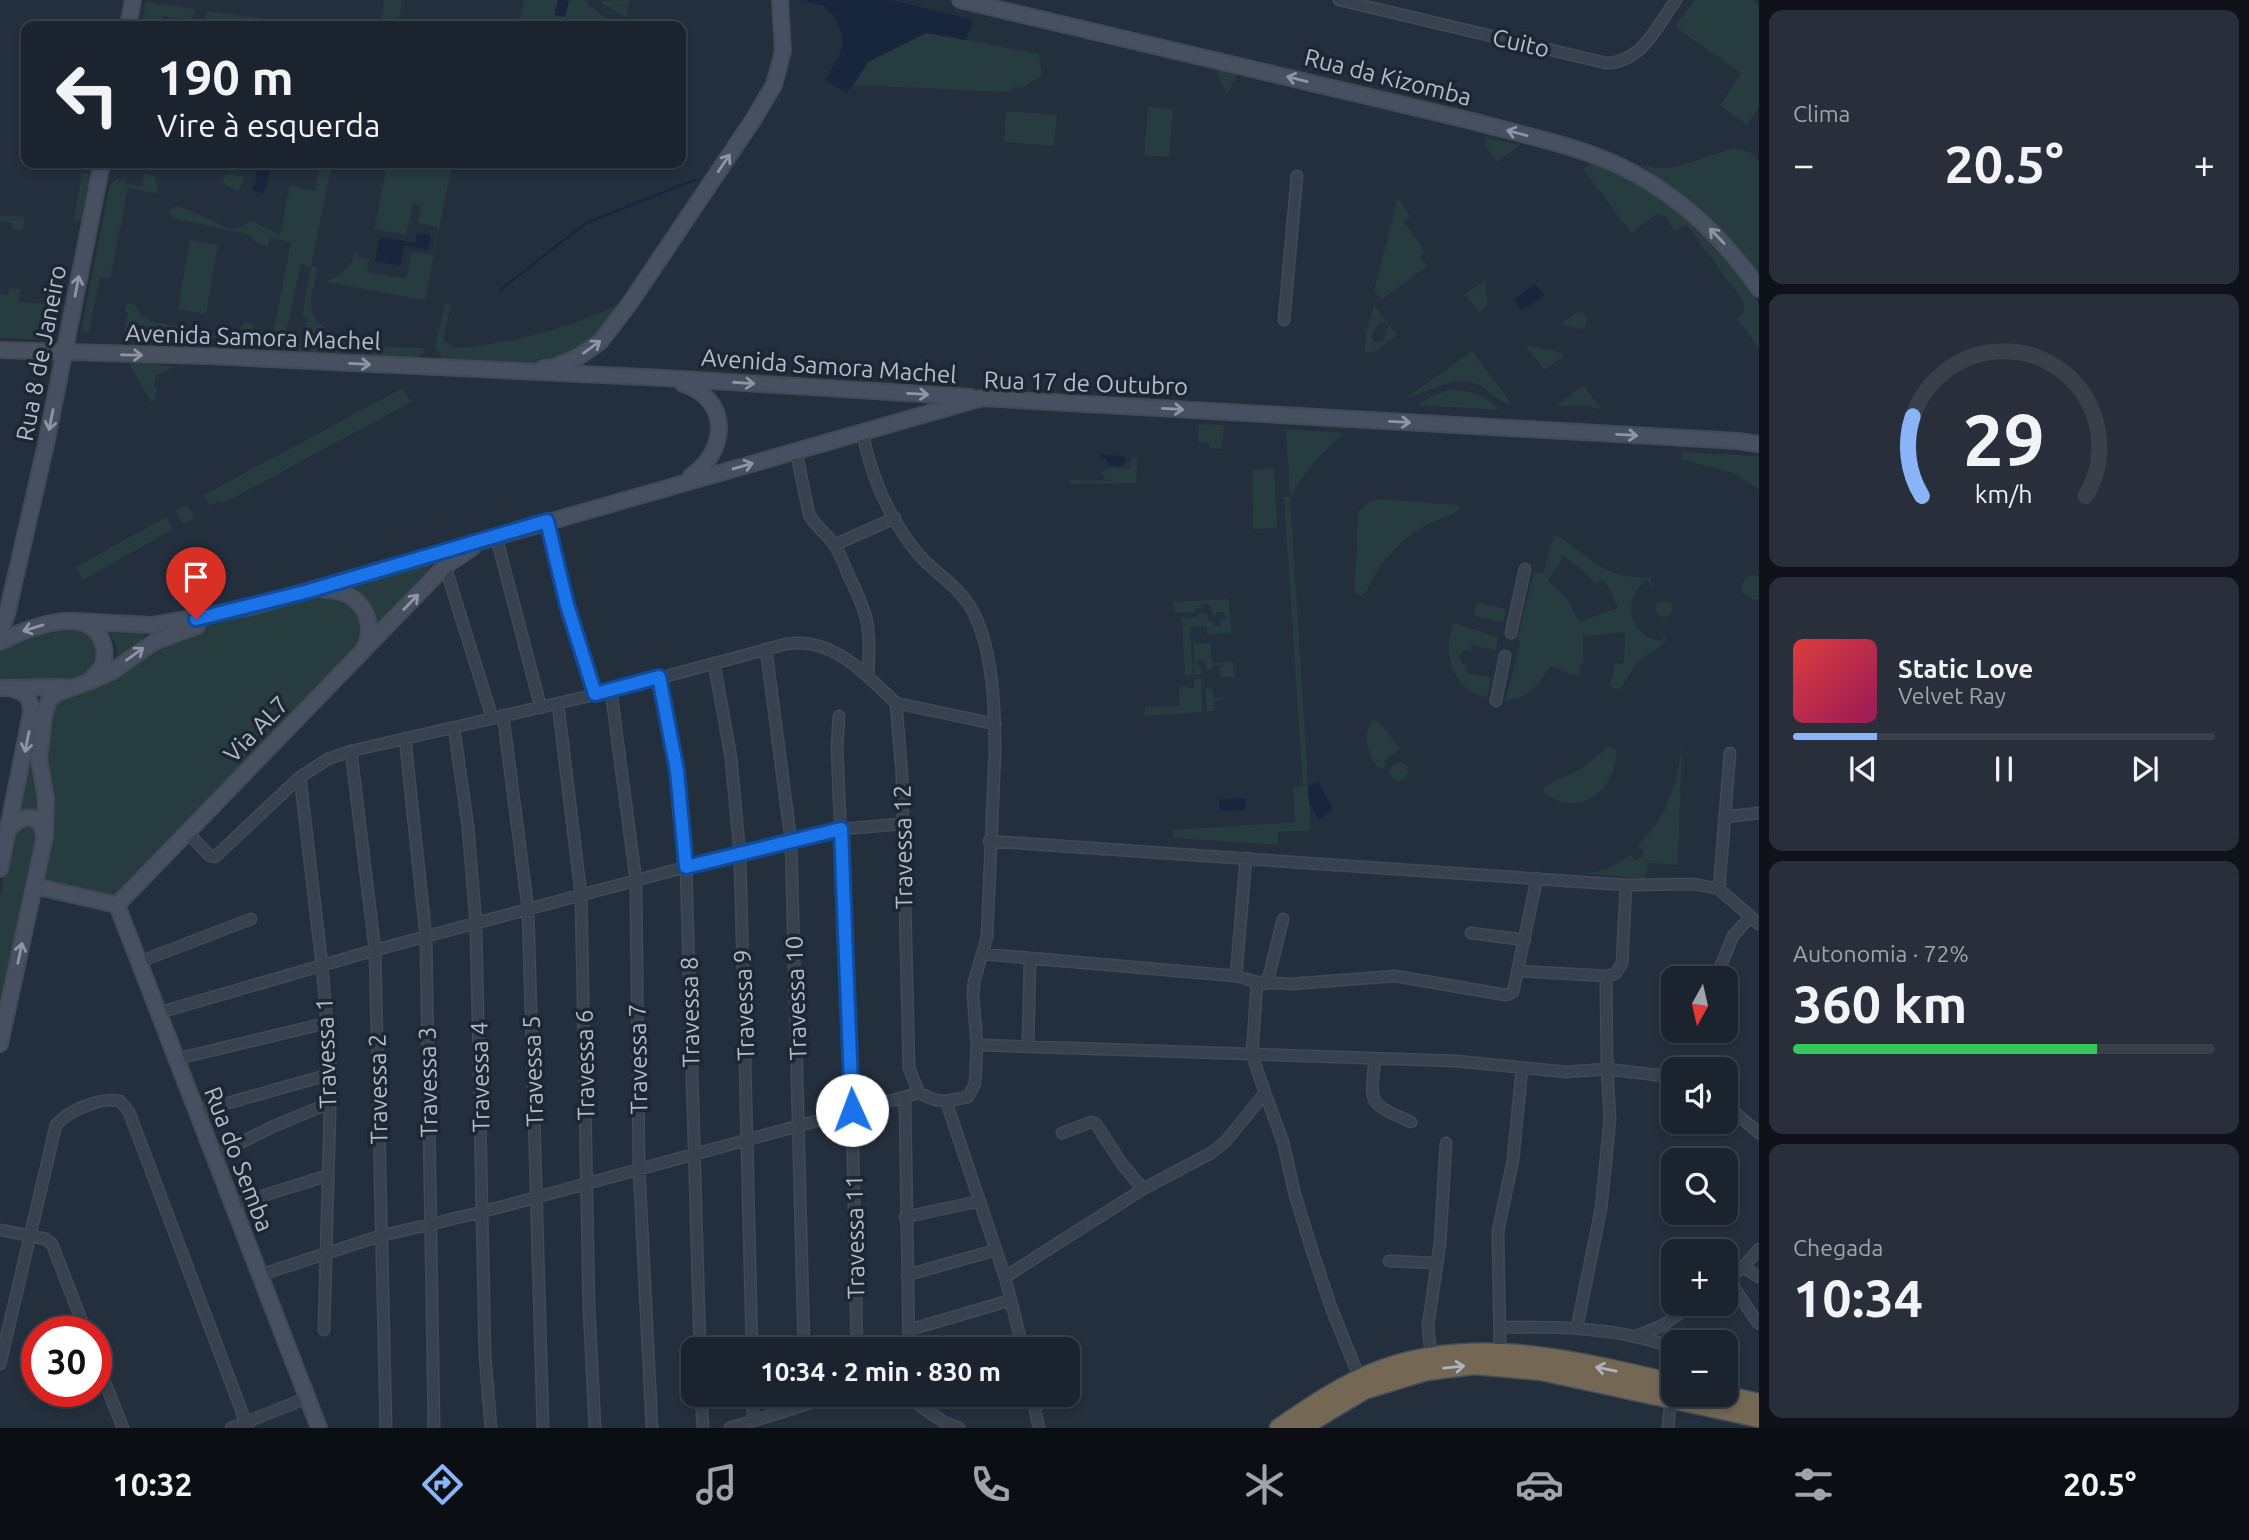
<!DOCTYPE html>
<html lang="pt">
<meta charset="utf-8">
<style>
:root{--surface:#1b232e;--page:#282f3a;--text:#f1f3f6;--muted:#a0a4aa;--line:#39404a;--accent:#8ab4f8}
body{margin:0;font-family:Ubuntu,sans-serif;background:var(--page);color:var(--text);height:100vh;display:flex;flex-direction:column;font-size:26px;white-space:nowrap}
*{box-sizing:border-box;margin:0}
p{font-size:23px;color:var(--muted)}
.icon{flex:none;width:38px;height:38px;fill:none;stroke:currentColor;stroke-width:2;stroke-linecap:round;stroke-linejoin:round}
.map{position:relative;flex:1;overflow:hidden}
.panel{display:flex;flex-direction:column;gap:10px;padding:10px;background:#0f1319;width:490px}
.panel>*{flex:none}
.top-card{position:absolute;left:21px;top:21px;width:665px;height:147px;border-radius:14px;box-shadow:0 4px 10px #0003,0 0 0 2px var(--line);background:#1b232e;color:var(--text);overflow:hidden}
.needle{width:46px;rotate:188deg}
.buttons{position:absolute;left:1661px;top:966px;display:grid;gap:14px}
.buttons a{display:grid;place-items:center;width:77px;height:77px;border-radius:14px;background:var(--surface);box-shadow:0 4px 10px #0003,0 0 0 2px var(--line);font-size:35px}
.speed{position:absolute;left:21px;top:1316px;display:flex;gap:14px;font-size:35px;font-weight:700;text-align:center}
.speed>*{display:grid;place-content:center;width:91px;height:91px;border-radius:50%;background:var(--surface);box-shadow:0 4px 10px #0003,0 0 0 2px var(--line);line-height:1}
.speed .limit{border:10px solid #d22;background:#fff;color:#111}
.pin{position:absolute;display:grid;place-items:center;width:60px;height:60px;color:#fff;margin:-72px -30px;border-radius:50% 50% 50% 0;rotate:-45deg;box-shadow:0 0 7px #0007}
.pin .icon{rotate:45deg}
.me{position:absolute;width:77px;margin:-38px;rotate:358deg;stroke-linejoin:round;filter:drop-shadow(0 0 5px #0008)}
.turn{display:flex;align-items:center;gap:24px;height:147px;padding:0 21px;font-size:32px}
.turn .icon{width:91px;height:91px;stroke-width:2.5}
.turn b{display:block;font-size:49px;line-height:60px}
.big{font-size:52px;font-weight:600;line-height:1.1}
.panel .tile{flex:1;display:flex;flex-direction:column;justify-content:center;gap:10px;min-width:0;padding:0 24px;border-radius:14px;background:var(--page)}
.panel .dial{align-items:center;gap:0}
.dial svg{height:182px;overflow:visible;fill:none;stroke:var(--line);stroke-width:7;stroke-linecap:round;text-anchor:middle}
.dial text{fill:var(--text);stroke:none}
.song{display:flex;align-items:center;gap:21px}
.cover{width:84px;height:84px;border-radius:10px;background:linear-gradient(135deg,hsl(0 70% 55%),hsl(330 70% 35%))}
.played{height:7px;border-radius:4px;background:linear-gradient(90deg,var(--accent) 20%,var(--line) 20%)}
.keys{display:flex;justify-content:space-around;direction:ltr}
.heat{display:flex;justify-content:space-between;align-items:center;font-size:38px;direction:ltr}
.charge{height:10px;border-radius:5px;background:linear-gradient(90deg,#34c759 72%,var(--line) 0)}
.trip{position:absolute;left:681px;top:1337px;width:399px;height:70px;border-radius:14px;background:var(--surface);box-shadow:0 4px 10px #0003,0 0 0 2px var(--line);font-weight:600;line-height:70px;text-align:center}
.dock{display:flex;height:112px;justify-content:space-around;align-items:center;background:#0b0e12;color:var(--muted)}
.dock .icon{width:49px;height:49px}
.dock .current{color:var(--accent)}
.dock b{font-size:32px;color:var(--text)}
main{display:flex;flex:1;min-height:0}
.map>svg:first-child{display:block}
.green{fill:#263c3f;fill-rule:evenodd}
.water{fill:#17263c}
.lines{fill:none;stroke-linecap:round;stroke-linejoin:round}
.stream{stroke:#17263c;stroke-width:2.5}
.street-casing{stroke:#414a57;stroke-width:13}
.secondary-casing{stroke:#414a57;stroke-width:18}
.highway-casing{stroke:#434c59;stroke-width:21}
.street{stroke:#38414e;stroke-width:10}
.secondary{stroke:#465061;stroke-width:14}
.highway{stroke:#746855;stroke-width:18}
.oneway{stroke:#8e96a5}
.oneway2{stroke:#aeb4bd}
.route-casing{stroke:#114b97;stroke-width:18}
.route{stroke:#1a73e8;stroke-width:12}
.labels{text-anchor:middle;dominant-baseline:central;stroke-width:7;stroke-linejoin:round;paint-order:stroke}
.street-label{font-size:24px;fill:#b4bcc9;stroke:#1d2633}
</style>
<main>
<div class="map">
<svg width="1759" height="1428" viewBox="0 0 1759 1428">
<rect width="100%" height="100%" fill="#242f3e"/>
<!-- green -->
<path class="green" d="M384,0H402L398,26L381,24Z
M524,0H588L587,4L617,26H518Z
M630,0L626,17L601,3V1Z
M1694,0H1752L1759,5V107L1747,125L1720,105L1741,73L1675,27Z
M146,2L195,9L191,21L163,16L161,26H141Z
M207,11L315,26H216L212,25V21L205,19Z
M926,32L1039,54L1042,75L1019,90L1016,86L1008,92L854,85L868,62Z
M1222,67L1235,71L1237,75L1227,94L1217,73Z
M1148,107L1173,109L1169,157L1144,155Z
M1006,111L1057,115L1054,146L1004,142Z
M1485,137L1520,145L1497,162L1486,147Z
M1734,148L1750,152L1759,162V276C1724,228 1689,197 1640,165L1658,168L1676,167Z
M320,163H332L311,266L318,268C314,288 302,315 325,327L324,333L355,338L351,353L299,352L296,342H303L307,318L302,316L311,267L301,264L284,342L124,334L128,312H125L127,303L135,305L140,314L151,321L224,335L237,333L245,322L253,324V330L273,334L291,242L270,238L268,246L257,244L251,235L173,218L169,212L176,206L184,208L230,229H238L251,221L280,235L290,186L315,191Z
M388,163H452L425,300L326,282C341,274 350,270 355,253H359V257L369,259L367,272L406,279L412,252L433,255L438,227L418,223L421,206L413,204L406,235L374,229Z
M1591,163C1652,185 1703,228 1742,279C1748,287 1758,297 1759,306C1759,320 1759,335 1759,349L1737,318L1744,312V302L1686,224L1674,232L1666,217L1657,214L1631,233L1583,169Z
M82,173L92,174L81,221L74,220Z
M144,173L154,176L158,187L156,193L128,188L110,279L100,277L89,332L81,331L110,185L119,178L118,183L125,179V183L142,186Z
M227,174L245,177L238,191L222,183Z
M1398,199L1411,217L1404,222L1425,252L1420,256L1427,266L1381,300L1374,290Z
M0,215L24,217L23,230L12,229V223L0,222Z
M190,240L218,245L206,314L178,309Z
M1486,280L1487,307L1479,313L1465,294Z
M9,288L20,289L19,302L61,305L52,340L0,338V294L8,295Z
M622,303C568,377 526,365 444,361L435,347L445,304L451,305L443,339L453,348C513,344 568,328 622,303Z
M1374,305L1397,335L1374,352L1367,353L1365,352L1366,334ZM1380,321L1389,325L1384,340L1377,343L1373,341L1371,336Z
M1581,310L1587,319L1584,327L1579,329L1557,323H1562Z
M1525,345L1560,352L1563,356L1544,370Z
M371,346L424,348L423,354L416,358L369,356Z
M1472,351L1510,402L1508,404C1496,400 1487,388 1475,384C1450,375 1428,393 1405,399Z
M127,360L175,367L156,375L154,386L157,390L152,404Z
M1583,385L1603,411L1589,406H1556Z
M403,388L411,402L222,504L220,501L210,506L204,495Z
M1449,390C1469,390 1486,394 1499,410L1417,405L1434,395Z
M1199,424L1224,425L1222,449L1210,448L1208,443L1198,442Z
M1286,429L1345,433C1322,452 1305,471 1290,497L1311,830L1278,832V845L1174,838L1173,830L1295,822L1293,787H1303L1284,497H1290Z
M1682,452L1759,456V489L1733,473L1682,460Z
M1131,457L1137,458L1136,483L1070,484V480L1115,481L1104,479L1105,477L1101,473L1108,468L1130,469Z
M1274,468L1277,528L1253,529L1252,470Z
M1379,499L1457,505L1460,509L1455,513L1428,524L1406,538L1381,564L1366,592L1360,596L1355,590L1358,512L1367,503Z
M187,505L195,518L183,524L176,511Z
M166,517L173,529L83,580L76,567Z
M1554,534C1590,555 1603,581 1650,577L1653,587L1652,588L1647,580C1620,598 1630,640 1663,641L1664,632L1666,642L1638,661L1620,690L1609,686L1614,672V663L1623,664L1625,647L1624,632L1583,636V660L1578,676L1550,667C1538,685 1527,699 1505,700L1520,646L1518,638L1534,570L1543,574ZM1564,556L1586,573L1595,584L1603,580L1612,593L1618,608L1579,622L1569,601L1548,581Z
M434,560L428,570L375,627L368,600L348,583Z
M1753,575L1759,576V599L1753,600L1743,594C1739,585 1744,577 1753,575Z
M332,594L342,598L360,611L364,642L118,895H101L46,882L43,873L54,806L45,752L55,702C67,693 83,695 96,688C113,679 126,661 143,652C196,623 261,612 319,596Z
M1229,599L1231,633L1207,634V626L1190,627L1193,675H1185L1182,618L1198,617L1199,614L1206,613L1209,621H1213L1214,626H1221V620H1225L1224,612H1218L1217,615H1214L1209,604H1201V608H1195V612L1175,613L1174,602Z
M1656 609a8 8 0 1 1 16 0a8 8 0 1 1-16 0Z
M1477,603L1506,609L1503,622L1474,616Z
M1453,623L1498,637L1496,650L1471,645L1470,650H1464L1459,657L1462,664L1467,666L1466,673L1491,677L1487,698C1452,688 1442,656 1453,623Z
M69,628C92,629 95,637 100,657L91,672L66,683H0V649C22,638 44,629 69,628Z
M108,631L143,633L145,637L117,663V646Z
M1211,643L1212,663L1233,662L1234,677H1220V668L1223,667V665H1213L1212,669H1207L1204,660L1197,661L1198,666L1201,667L1202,674L1195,675L1193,644Z
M1194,679H1201L1202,712L1145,716V707L1180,706L1179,686L1194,688Z
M1205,688L1213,690L1214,698L1223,697V700L1214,701L1215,711H1207Z
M43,698L32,755L35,776L44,798L42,820L17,815Z
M1373,720L1380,723L1400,749L1384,761L1386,766L1380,770C1368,756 1360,735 1373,720Z
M1682,745L1678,865L1648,863L1645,879L1580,873C1601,873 1613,867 1631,855L1635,860L1642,858L1643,850L1637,846C1667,819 1677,784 1682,745Z
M1610,746L1616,749C1618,789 1578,821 1544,792V787L1581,769Z
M1390 771a9 9 0 1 1 18 0a9 9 0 1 1-18 0Z
M24,825L33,826L39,833L0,1022V898L13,832Z"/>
<!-- water -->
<path class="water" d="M558,0H569L565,17L554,15Z
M802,0H892L973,20L966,40L926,33L868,62L847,93L825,80L839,56L843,43L841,32L834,16L824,6Z
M257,163H271L268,182L262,194L252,189L256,180Z
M417,233L431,236L428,250L404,245L400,266L375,261L380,237L415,243Z
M1535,284L1544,295L1522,311L1514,300Z
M1100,454L1123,456L1126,461L1121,466L1108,465L1106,459L1100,457Z
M1318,781L1333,809L1319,820L1309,803L1308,786Z
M1245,798L1246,810L1220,811L1219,799Z"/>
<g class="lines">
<!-- stream -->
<path class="stream" d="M500,290L586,223L694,180"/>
<!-- street casing -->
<g class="street-casing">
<path id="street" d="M1339,0L1606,63C1643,62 1656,27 1676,0
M1284,320L1297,176
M862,431C871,476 890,521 920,556C935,573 957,585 969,605C993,642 995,708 995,751L987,937L974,982L973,995L977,1045L975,1084L968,1097L946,1101
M796,451L809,514C815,526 826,533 834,544C840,553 844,564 848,574C869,616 871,628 868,675
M547,521L567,605L595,694
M496,536L541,708
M834,545L895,518
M445,566L492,717
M1511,633L1525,569
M766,649L791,841L804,1349
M714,663L731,758L740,855L752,1349
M659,677L677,771L686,867L700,1349
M611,691L636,881L639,1168L652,1428
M1496,701L1505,656
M896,703L995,724
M558,704L581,895L589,1308L595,1428
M503,715L528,909L543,1428
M839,716L837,748L852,1110L857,1349
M454,728L468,827L476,924L485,1356L491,1428
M405,738L426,937L434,1428
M351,751L375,950L386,1428
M300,777L322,965L331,1074L324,1330
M1724,817L1759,813
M188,833L210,856L215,857L300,777L328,759L351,751L611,691L786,644C833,636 865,674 896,703L902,775L909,1068L919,1093
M989,841L1626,885L1694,884L1719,889L1759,924
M1719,889L1730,753
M1471,933L1525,940
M983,954L1236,976L1257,982L1291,984L1395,976L1506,995L1513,992L1537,878
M139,962L251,919
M1518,971L1606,976L1615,974L1622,963L1626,885
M1236,976L1246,858
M1716,978L1733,936L1751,916
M1267,984L1283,919
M158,1013L375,950L686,867L841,829L902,824
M977,1045L1456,1061L1566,1072L1607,1069L1673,1077
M1028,1046L1030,959
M176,1059L327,1023
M1375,1059C1370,1105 1368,1103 1411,1122
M1265,1093L1283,1142L1295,1195L1312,1250L1332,1310L1360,1379
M905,1099L909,1349
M1726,1105L1759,1133
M196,1112L331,1074
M1062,1133L1091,1122L1096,1124L1122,1164L1143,1189
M214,1156L274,1126L330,1103
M233,1205L326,1176
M905,1217L980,1201
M0,1230L46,1239L52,1244L86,1332
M1389,1261L1437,1263
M1743,1267L1759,1277
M260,1275L380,1236L482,1212L919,1093L935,1100L946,1101L1005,1277L1023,1349
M907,1275L996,1250
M1005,1277L1143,1189L1211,1153L1226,1141L1265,1093L1252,1054L1257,982
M1728,1279L1758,1323
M1726,1280L1743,1267L1759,1249
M1501,1327C1563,1327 1614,1327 1673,1347
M1577,1327L1601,1209L1610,1119L1607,1069L1606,976
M909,1330L1011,1300
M1639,1335L1663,1325L1693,1304
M999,1349L1021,1343
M1500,1352L1498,1231L1513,1160L1522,1068
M1431,1356L1428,1326L1440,1243L1446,1143
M96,1360L123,1428
M0,1364L56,1125C69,1110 100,1097 120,1101L129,1112L248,1428
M701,1395L703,1428
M753,1395V1421
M904,1395L944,1422L959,1428
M1032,1395L1039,1428
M231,1428L307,1398
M730,1428L837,1395
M1668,1428L1671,1399"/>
</g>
<!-- secondary casing -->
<g class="secondary-casing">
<path id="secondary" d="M960,0L1472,121C1519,134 1576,145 1620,166C1678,194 1723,237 1759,289
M128,26L133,0
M0,350L208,356L665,378L970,397
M544,368H551L578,357L600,342L630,303L753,120L774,85L783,51L780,0
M683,384C731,399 728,451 691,476
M324,590C357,589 378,617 365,648
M74,621L152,625L251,607L982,398L1738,441L1759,444
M0,632L7,614L46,444L102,163
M0,642C27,628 95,600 104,648C106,660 103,669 93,677
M0,688L65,687
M8,830C18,819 27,813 40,822L44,835
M0,869L31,713C31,701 28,693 15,690
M34,886L117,905
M117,905L319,1428
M117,905L445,566L473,547
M0,1044L45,836L46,799L39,759L44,716L49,700L57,693L91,681L113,671L154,642L197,626"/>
</g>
<!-- highway casing -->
<g class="highway-casing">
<path id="highway" d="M1724,1395L1759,1403
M1279,1428C1311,1406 1343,1384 1380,1370C1475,1334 1578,1361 1673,1383
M1301,1428L1364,1390L1427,1371L1474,1365L1541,1371L1759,1418"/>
</g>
<!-- street -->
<use href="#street" class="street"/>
<!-- secondary -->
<use href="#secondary" class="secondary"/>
<!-- highway -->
<use href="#highway" class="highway"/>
</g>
<!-- one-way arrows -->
<defs><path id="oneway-shaft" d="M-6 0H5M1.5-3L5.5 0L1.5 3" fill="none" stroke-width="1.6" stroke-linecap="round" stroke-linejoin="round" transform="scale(1.75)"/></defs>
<g class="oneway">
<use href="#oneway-shaft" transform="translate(1297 79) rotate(-166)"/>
<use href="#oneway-shaft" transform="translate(1517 133) rotate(-165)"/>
<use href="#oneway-shaft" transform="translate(724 163) rotate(-56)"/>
<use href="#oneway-shaft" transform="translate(1717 236) rotate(-134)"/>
<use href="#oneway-shaft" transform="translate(77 286) rotate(-79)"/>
<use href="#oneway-shaft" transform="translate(592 347) rotate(-36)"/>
<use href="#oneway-shaft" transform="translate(132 355) rotate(1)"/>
<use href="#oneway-shaft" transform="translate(360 364) rotate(3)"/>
<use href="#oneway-shaft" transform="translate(744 383) rotate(4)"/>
<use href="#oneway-shaft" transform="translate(918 394) rotate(3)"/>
<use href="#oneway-shaft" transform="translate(1173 409) rotate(3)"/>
<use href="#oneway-shaft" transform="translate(51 420) rotate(101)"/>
<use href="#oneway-shaft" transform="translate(1400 422) rotate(3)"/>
<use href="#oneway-shaft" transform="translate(1627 435) rotate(3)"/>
<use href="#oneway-shaft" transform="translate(743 466) rotate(-16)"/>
<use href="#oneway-shaft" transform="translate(411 602) rotate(-46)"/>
<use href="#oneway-shaft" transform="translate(33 628) rotate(163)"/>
<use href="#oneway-shaft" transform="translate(135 654) rotate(-36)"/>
<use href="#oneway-shaft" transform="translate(27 742) rotate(101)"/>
<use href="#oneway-shaft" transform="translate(20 953) rotate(-78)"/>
</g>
<g class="oneway2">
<use href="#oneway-shaft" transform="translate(1454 1367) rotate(-6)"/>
<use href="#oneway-shaft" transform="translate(1606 1369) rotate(-169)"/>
</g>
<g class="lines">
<!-- route casing -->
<g class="route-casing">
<path id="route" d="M196,619L305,592L547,521L567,605L595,694L659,677L677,771L686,867L841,829L852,1110"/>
</g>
<!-- route -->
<use href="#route" class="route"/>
</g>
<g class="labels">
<!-- street labels -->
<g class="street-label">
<text transform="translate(1521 43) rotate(13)">Cuito</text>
<text transform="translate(1388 77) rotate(14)">Rua da Kizomba</text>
<text transform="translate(253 337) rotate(2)">Avenida Samora Machel</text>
<text transform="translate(41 353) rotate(-79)">Rua 8 de Janeiro</text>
<text transform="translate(829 366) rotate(4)">Avenida Samora Machel</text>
<text transform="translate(1086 383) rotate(2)">Rua 17 de Outubro</text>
<text transform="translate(256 729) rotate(-46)">Via AL7</text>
<text transform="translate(903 847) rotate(-91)">Travessa 12</text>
<text transform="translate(796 998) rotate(-92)">Travessa 10</text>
<text transform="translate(744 1005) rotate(-92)">Travessa 9</text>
<text transform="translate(690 1012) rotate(-91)">Travessa 8</text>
<text transform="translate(326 1053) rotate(-92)">Travessa 1</text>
<text transform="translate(638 1059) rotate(-91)">Travessa 7</text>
<text transform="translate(585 1065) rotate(-91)">Travessa 6</text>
<text transform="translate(533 1071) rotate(-92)">Travessa 5</text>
<text transform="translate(480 1077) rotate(-91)">Travessa 4</text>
<text transform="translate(428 1082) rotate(-91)">Travessa 3</text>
<text transform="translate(378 1089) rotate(-91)">Travessa 2</text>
<text transform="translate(239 1159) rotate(69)">Rua do Semba</text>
<text transform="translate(855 1237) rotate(-91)">Travessa 11</text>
</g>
</g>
</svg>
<div class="buttons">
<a><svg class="needle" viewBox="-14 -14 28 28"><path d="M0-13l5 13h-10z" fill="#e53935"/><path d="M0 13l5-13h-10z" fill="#a0a4aa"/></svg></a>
<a><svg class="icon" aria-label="sound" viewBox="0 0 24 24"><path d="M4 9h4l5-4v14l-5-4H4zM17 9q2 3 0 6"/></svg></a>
<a><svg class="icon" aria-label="search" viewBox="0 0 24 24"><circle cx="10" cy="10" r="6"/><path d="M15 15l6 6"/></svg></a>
<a>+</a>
<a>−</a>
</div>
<div class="speed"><div class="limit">30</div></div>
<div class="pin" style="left:196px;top:619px;background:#d93025"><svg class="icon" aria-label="arrive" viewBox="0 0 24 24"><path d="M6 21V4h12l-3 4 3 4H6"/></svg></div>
<svg class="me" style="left:852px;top:1110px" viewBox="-20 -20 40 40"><circle r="19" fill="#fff"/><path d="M0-13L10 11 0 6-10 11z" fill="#1a73e8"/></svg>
<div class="trip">10:34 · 2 min · 830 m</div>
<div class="top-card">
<div class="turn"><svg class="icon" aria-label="left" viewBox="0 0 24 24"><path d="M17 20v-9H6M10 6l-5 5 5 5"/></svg><div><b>190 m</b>Vire à esquerda</div></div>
</div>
</div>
<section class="panel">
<div class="tile"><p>Clima</p>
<div class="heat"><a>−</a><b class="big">20.5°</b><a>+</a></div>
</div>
<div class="tile dial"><svg viewBox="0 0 100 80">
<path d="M14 69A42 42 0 1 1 86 69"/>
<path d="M14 69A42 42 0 0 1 10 34" stroke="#8ab4f8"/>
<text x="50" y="56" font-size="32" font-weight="700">29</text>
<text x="50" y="72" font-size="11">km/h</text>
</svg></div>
<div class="tile">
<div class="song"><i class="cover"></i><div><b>Static Love</b><p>Velvet Ray</p></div></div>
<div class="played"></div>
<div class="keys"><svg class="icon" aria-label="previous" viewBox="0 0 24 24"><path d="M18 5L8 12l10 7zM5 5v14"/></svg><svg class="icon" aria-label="pause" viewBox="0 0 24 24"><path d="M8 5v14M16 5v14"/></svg><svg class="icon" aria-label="next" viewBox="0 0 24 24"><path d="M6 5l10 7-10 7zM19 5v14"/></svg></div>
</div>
<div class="tile"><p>Autonomia · 72%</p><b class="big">360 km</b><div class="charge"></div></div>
<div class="tile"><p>Chegada</p><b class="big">10:34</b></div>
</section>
</main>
<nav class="dock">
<b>10:32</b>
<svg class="icon current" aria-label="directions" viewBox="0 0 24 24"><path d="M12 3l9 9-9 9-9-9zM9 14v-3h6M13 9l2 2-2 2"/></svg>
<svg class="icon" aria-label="music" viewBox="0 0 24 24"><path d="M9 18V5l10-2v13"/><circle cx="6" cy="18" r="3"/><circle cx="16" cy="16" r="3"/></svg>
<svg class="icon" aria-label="phone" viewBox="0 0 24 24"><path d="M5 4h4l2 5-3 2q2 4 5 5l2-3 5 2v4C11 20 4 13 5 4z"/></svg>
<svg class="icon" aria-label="climate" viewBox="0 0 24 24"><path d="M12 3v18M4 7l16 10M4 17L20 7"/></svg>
<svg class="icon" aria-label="car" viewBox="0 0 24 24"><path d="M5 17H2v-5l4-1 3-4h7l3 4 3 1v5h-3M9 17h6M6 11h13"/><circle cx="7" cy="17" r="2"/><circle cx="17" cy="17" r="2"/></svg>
<svg class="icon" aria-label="filters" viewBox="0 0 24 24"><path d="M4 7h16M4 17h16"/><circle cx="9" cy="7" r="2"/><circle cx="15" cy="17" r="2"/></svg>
<b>20.5°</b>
</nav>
